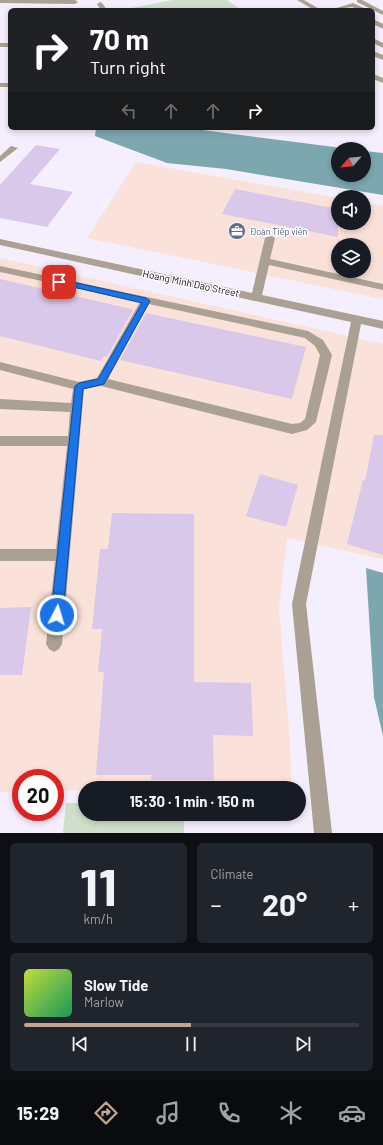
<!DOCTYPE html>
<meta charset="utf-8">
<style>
:root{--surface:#171b24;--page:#20242c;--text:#f1f3f6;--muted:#9ea1a6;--line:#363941;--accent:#c3a691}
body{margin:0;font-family:Barlow,sans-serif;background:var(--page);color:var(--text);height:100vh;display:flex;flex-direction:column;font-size:15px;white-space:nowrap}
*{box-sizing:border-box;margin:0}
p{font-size:13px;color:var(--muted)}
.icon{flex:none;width:22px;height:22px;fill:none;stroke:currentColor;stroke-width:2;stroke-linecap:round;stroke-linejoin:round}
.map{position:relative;height:833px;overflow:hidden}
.side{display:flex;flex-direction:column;gap:10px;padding:10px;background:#0d0f14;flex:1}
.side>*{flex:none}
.hud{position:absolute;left:8px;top:8px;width:367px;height:122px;border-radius:6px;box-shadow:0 2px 6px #0003;background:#202124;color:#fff;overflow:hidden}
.needle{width:26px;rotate:243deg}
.controls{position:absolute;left:331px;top:142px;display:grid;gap:8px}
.controls a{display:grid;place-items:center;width:40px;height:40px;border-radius:50%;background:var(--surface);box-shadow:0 2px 6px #0003;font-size:20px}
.speed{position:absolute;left:12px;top:769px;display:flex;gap:8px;font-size:20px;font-weight:700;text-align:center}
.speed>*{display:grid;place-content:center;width:52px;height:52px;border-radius:50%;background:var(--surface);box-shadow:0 2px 6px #0003;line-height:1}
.speed .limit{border:6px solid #d22;background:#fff;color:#111}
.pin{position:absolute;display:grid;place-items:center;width:34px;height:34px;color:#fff;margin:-17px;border-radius:8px;box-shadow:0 2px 6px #0006}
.me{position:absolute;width:44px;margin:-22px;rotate:5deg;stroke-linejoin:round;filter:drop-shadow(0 0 3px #0008)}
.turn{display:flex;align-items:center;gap:14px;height:84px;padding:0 16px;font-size:18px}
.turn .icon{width:52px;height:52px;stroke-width:2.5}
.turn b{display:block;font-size:28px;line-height:34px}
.lanes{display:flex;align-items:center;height:38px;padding:0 16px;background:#0003;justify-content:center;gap:20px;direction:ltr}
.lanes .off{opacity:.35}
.big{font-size:30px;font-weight:700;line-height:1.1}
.side .widget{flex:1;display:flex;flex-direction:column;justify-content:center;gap:6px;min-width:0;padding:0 14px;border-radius:6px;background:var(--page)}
.side .dial{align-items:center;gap:0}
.dial b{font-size:52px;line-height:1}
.song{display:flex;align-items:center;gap:12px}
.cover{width:48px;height:48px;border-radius:6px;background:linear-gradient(135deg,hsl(70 70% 55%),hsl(150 70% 35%))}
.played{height:4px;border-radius:2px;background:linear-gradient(90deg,var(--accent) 50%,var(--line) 50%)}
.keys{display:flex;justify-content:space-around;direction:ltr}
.heat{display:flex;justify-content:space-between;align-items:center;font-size:22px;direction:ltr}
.side .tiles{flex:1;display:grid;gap:10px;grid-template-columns:1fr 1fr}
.widget:last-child{grid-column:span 2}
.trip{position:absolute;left:78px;top:781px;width:228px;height:40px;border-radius:20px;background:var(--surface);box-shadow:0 2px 6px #0003;font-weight:700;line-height:40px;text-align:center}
.tabs{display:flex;height:64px;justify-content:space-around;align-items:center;background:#090b0e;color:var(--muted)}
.tabs .icon{width:28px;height:28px}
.tabs .on{color:var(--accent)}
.tabs b{font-size:18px;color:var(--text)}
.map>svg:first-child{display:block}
.commercial{fill:#fae1d9;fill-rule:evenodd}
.green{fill:#cfdfcb}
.water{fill:#7ca7af}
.building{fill:#d9c8e9}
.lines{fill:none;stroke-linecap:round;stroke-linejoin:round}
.minor{fill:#aaa093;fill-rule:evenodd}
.route{fill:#1a73e8;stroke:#114b97}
.labels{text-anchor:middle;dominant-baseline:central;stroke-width:3;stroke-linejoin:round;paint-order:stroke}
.far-service-label{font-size:9px;fill:#4e5e75;stroke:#fff;text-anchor:start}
.street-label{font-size:10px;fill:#120c17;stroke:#fff}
</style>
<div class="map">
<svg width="383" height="833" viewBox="0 0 383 833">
<rect width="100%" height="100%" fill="#f5eefc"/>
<!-- commercial -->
<path class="commercial" d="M136,162L338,198V223H364V202L383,206V299L87,238ZM338,245H364V271H338Z
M0,258L383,344V559L287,538L279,608L289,731L292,788H85V790L55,791V778H21V791L0,792Z"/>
<!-- green -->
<path class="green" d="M172,0H227L241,10H122Z
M66,803H85V814H184V833H63Z"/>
<!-- water -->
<path class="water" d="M96,128H187L350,149H338V175H364V151L383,153V195L226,169L167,163L95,136Z
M366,568L383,573V736L374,697Z"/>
<!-- building -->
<path class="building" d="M36,145L60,149L30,184L73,192L47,227L0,218V185Z
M235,189L338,209V237L222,214Z
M0,279L131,309L133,310L107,357L104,356L101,361L0,336Z
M146,313L306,347L292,399L120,360Z
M374,435H383V555L347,544L363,480L365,481Z
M260,474L298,485L286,527L246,516Z
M112,513L194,514V682L251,683L253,736L213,735L214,780H151L152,775H96L104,672H98L102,629H92L100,549H108Z
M31,607L22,675H0V608Z"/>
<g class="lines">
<!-- minor -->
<path class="minor" d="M0,0H75L78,2L75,4L0,3Z
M297,0H304L321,10H314Z
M357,0H362L383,11V15L357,2Z
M100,2L102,3L107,10H101L97,4Z
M353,3L368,10H360L352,7L330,10Z
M373,19L383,24V29L373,24Z
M373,38L383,43V48L373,43Z
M0,43H10V47H0Z
M373,51L383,55V60L373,56Z
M373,74L383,78V83L373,79Z
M0,83H10V87H0Z
M11,146L18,148L0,162V156Z
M270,235L275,238L270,259L383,284V290L269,265L262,295L383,321V329L361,324L306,604L332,833H314L292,604L351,322L0,245V239L252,293L265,238Z
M0,266L308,331L323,340L332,355L316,422L307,430L292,434L101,386L84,389L62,644L59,649L54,652L49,649L46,644L55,561H0V549H56L67,446H0V436H68L70,412L0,409V399L71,403L73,389L0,370V362L79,382L97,378L140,302L0,272ZM149,304L305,338L315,346L320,355L305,419L300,423L292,424L108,379Z"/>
</g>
<!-- route -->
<path class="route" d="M59,279L146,298L150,301L104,384L83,389L63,615L61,619L57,620L53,619L51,615L75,386L79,383L98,379L142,303L56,283L55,282Z"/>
<!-- icons -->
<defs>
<g id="office-disc" transform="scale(0.9)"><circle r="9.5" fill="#5c6f8a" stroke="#fff"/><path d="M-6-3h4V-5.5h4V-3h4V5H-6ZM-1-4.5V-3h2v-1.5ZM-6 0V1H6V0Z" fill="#fff"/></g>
</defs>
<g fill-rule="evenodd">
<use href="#office-disc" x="237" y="231"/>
</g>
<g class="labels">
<!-- far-service labels -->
<g class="far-service-label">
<text x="250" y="231">Đoàn Tiếp viên</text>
</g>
<!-- street labels -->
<g class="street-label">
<text transform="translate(191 283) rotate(12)">Hoang Minh Dao Street</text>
</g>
</g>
</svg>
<div class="controls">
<a><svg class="needle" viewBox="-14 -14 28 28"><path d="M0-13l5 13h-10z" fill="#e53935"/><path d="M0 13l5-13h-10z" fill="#9ea1a6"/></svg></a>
<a><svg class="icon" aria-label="sound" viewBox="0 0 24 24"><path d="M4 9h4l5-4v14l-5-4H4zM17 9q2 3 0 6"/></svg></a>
<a><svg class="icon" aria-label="layers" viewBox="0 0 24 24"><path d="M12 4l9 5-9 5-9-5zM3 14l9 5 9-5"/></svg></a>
</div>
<div class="speed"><div class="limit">20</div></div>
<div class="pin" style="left:59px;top:282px;background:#d93025"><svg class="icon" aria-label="arrive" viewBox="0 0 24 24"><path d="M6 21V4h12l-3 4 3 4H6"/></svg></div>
<svg class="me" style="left:57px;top:615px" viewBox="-20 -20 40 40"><circle r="17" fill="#1a73e8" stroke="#fff" stroke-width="3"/><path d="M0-11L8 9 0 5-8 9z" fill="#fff"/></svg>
<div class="trip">15:30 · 1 min · 150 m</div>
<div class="hud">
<div class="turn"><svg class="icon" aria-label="right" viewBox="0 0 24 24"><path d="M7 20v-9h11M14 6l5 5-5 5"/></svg><div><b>70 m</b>Turn right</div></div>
<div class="lanes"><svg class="icon off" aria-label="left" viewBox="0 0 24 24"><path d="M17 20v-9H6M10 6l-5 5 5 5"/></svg><svg class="icon off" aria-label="ahead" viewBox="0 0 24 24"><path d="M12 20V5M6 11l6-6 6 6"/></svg><svg class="icon off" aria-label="ahead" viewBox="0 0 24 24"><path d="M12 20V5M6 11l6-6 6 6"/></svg><svg class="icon" aria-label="right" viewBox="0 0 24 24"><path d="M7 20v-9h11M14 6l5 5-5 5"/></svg></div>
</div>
</div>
<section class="side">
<div class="tiles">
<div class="widget dial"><b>11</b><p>km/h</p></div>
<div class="widget"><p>Climate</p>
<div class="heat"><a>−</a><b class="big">20°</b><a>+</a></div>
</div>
<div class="widget">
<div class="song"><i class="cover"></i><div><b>Slow Tide</b><p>Marlow</p></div></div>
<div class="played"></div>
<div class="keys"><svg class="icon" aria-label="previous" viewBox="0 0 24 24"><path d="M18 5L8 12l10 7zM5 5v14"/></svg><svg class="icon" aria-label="pause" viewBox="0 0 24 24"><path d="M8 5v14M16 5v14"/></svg><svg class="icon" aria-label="next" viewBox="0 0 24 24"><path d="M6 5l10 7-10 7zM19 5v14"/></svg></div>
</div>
</div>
</section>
<nav class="tabs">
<b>15:29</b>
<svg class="icon on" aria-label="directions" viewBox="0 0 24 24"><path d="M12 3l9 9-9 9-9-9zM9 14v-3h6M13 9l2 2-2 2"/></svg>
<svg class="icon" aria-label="music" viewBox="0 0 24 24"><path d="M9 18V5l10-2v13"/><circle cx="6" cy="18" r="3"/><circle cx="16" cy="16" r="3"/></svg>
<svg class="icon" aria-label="phone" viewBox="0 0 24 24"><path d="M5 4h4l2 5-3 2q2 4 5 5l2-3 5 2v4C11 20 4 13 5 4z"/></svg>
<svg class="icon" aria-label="climate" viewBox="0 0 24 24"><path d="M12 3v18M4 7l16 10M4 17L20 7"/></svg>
<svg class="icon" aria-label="car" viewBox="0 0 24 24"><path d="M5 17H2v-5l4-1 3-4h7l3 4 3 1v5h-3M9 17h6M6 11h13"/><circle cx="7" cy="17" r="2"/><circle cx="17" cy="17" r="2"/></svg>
</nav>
